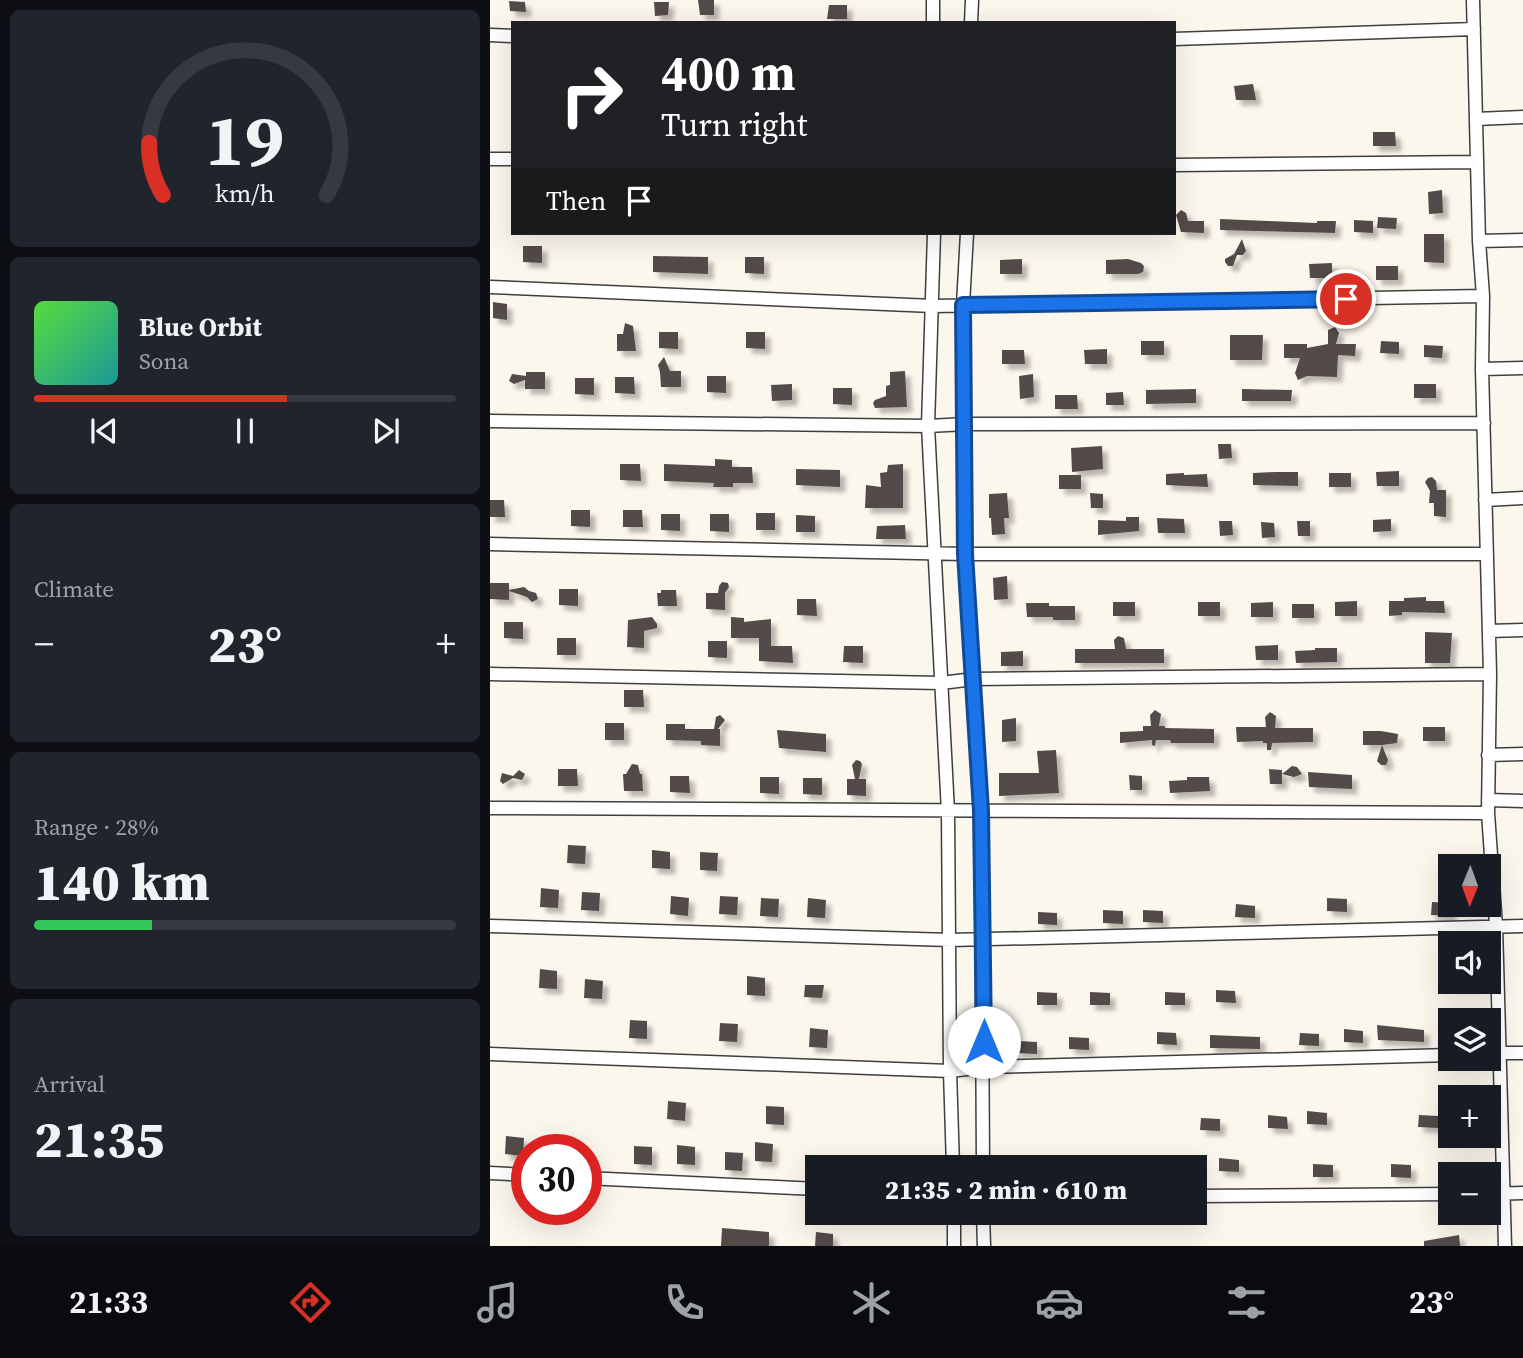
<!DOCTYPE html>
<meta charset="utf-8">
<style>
:root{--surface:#171b24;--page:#20242c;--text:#f1f3f6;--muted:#9ea1a6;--line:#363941;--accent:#d93025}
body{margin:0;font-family:"Source Serif 4",serif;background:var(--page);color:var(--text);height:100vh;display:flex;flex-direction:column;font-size:26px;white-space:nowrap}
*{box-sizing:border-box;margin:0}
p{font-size:23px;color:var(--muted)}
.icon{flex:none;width:38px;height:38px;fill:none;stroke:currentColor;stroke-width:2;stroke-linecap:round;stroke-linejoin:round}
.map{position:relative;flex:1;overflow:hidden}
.drawer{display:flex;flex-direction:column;gap:10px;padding:10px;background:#0d0f14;width:490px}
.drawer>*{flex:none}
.top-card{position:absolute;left:21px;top:21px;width:665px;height:214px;border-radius:0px;box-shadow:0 7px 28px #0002;background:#202124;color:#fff;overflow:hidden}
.needle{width:46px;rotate:181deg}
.controls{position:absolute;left:948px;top:854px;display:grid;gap:14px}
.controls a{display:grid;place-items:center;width:63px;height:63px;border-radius:0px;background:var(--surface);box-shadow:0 7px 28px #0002;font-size:35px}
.speed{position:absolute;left:21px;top:1134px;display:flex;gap:14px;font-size:35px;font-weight:700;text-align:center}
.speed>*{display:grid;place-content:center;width:91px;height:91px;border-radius:50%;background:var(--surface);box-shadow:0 7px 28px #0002;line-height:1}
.speed .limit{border:10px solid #d22;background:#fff;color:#111}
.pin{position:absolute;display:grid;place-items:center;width:60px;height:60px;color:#fff;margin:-30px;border:4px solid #fff;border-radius:50%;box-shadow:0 2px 7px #0007}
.me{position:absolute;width:77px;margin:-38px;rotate:0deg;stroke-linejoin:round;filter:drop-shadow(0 0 5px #0008)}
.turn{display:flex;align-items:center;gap:24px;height:147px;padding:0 35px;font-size:32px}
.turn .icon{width:91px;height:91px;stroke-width:2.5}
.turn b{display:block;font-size:49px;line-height:60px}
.then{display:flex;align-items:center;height:66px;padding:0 35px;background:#0003;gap:14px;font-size:26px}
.big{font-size:52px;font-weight:800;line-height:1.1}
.drawer .tile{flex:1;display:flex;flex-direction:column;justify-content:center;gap:10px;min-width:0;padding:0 24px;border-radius:10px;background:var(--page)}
.drawer .dial{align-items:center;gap:0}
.dial svg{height:182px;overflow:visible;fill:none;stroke:var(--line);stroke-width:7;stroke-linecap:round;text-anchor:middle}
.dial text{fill:var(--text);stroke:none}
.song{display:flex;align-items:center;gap:21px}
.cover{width:84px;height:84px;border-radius:10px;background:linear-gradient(135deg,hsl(110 70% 55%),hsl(180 70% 35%))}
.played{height:7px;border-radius:4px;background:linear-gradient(90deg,var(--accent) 60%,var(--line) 60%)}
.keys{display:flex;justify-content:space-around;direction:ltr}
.heat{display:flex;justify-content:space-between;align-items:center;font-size:38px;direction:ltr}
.charge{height:10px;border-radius:5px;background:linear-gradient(90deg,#34c759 28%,var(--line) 0)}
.trip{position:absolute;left:315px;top:1155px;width:402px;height:70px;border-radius:0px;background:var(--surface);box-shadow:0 7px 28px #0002;font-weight:800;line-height:70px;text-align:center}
.tab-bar{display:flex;height:112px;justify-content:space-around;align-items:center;background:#090b0e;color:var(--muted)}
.tab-bar .icon{width:49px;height:49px}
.tab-bar .active{color:var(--accent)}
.tab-bar b{font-size:32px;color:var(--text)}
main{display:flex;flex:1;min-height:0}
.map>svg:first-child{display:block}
.building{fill:#534c49;filter:url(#shadow)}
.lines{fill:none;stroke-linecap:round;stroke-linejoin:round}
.street-casing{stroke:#3f3f3f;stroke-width:15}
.street{stroke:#fff;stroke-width:12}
.route-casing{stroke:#114b97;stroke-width:18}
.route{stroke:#1a73e8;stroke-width:12}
</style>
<main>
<section class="drawer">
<div class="tile dial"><svg viewBox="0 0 100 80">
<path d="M14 69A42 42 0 1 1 86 69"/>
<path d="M14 69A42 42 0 0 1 8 46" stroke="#d93025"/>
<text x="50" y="56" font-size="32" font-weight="700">19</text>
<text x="50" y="72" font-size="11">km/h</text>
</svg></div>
<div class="tile">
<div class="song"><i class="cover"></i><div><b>Blue Orbit</b><p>Sona</p></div></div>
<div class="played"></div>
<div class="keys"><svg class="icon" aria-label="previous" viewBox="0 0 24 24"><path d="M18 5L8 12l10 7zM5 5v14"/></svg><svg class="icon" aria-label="pause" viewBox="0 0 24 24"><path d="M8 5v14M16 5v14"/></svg><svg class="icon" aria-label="next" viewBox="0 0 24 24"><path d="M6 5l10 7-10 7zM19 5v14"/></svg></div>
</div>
<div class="tile"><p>Climate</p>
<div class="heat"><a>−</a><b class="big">23°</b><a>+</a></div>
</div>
<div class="tile"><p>Range · 28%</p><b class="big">140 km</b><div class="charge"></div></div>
<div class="tile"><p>Arrival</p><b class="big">21:35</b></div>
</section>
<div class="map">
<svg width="1033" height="1246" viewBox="0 0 1033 1246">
<defs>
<filter id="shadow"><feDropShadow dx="5.5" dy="5.5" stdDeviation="2" flood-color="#0004"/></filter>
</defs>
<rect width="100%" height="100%" fill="#fcf7ed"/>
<!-- building -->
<path class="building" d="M208,0H224V15H210Z
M19,1L35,2L36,12L20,11Z
M164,2H179L178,15L165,16Z
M339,5H357V19H337Z
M763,84L766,100H746L744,86Z
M883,132H905L906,146H883Z
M952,190L953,213L939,214L938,192Z
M691,210L696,213L698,221H714V233L691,232L686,215Z
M888,217L907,218L906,229L887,228Z
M730,219L827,223V221H846L845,233L730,230Z
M864,220L883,221V233L864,232Z
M934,234H954V263L934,262Z
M752,239L756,251L753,255H747L743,266H738L735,262V259L744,254Z
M33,246H52V263L33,262Z
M163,256L218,257V274L163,272Z
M255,257H274V274L255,273Z
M532,259V274H510V260Z
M638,259L651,263L654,266L653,272L648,274H616V260Z
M842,263V278H820L819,264Z
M886,266H908V280H886Z
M3,302L17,304V320L3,318Z
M135,323L143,326L146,351H127V334H133Z
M845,327L849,333L846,344H866L865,356L848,355L847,377L817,376L808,380L805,373L810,358H794V344H817V348L838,344V330Z
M169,332H188V349L169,348Z
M256,332H275V349L256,348Z
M740,335H773L772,360H740Z
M651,341H674V355H651Z
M891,341L909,342V354L890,353Z
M934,345L953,346L952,358L934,357Z
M617,349V364H595L594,350Z
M512,350H534L535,364H512Z
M174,357L180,371H191V387H171L170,372L168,365Z
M415,371L417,407L385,408L383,403L385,400L396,396V386L400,385V372Z
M36,372H55V389H35V380L24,384L19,381L22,374L36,376Z
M543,374L544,397L530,399L529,376Z
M217,376H236V393L217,392Z
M125,377H144L145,394L125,393Z
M85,378H104V395L85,394Z
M302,384V400L282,401L281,385Z
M924,384H946V398H924Z
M343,388H362V405L343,404Z
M706,389V403L656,404V390Z
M752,389L802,390L801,401H752Z
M633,392L634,405H616V393Z
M565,395H587L588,409H565Z
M728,444H741L742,458L729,459Z
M612,446L613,469L582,472L581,448Z
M225,459L242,460V467H262L263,483H243V487H223L224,483L174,481V464L225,466Z
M130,464H150L151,481L130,480Z
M413,464V508H375L376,485L391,487L390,473L397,472L398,465Z
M306,469L350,470V487L306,485Z
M909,471V486H887L886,472Z
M786,472H808V486L763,485V473Z
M694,473V475L717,474L718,487L676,485V474Z
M839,473H861V487H839Z
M569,475H591V489H569Z
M942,477L946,481L947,490H956V517L944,516V503H939L940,491L935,482L938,478Z
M517,493L519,518H514L515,534L502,535L501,518H499V494Z
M600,493L613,494V508H601Z
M0,500H14L15,517H0Z
M81,510H100V527L81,526Z
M133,510H152L153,527H133Z
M266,513H285V530H266Z
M171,514H190V531L171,530Z
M220,514H239V532L220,531Z
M306,515L325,516V532H306Z
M636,517H649V531L608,535V520L636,521Z
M667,518L694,519L695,533H668Z
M901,519V531L883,532V520Z
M729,521H742L743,535L730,536Z
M807,521H820V536H808Z
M771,522L784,523L785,537L772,538Z
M415,525L416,539H386L387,526Z
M517,576L518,599L504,600L503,578Z
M232,582L238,583L239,587L235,593V610L216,609V593H228L229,586Z
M0,583H19V590L34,587L39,591L46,593L48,599L42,602L37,597L19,591V600L0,599Z
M69,589H88V606L69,605Z
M171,590H186L187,606H168L167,593H171Z
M936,597V601H954L955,613L912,612V615L899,616V601H914V598Z
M307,599H326L327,616L307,615Z
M867,601V616H845V602Z
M623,602H645V616H623Z
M708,602H730V616H708Z
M783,602V617H761V603Z
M536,603H559V606H585V620H563V617H537Z
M802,604H824V618H802Z
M162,617L167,624V628L154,631V648L137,647L138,620Z
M241,617L254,618V622L281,619V646H302L303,663L269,661V638H241Z
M14,622H33V639L14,638Z
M935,632L962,633L960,663H935Z
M628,636L634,638L636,649H674V663H585V649H625L624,640Z
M67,638H86V655H67Z
M218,641H237V658L218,657Z
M788,645V660H766L765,646Z
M354,646H373V663L353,662Z
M825,648H847V662L806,663L805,651L825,650Z
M533,651V666H511V652Z
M134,690H153L154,707H134Z
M665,710L671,714L669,726H675V728L724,729V743H681L680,740H666L665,746L662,745V740L630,743V732L653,731V726H661L660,715Z
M780,712L786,716L785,728H823V742L782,743L781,750H777V743H773V741L747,742L746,727H776L775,717Z
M230,715L235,720L228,729H230V746L211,745V741L176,740V724H195V729H224L226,717Z
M526,718V741L512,742V720Z
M115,723H134V740H115Z
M933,727H955V741H933Z
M287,730L336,734V752L289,748Z
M873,731H891L908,734L907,743L892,745L898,760L896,765H891L887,761L892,745H873Z
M566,750L569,793L509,796V773H549L547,751Z
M366,760L370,761L372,764L369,779H376V796L357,795V779H365L362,765Z
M142,764L148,765L150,774H152L153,791H134L133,774H136Z
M802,766L807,767L812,774L804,777L792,774V784H780L779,769L792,770V774Z
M68,769H87L88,786H68Z
M29,770L35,774L32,780L23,778L13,784L10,781L12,773L23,776Z
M818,772L862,775V789L819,787Z
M639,775L652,776V790H640Z
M180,776H199L200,793L180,792Z
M270,777H289V794L270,793Z
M697,777H719L720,791L680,793L679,781L697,780Z
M313,778H332V795L313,794Z
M78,845L96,846L95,864L77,863Z
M162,850L180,852V869L162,868Z
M210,852L228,853L227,871L210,870Z
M51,888L69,890L68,908L50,907Z
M92,892L110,893L109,911L91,910Z
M181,896L199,898L198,916L180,914Z
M230,896L248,897L247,915L229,914Z
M271,898L289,899L288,917L270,916Z
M318,898L336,900L335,918L317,917Z
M837,898L857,899V912L837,911Z
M942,902L961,903V916L941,915Z
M746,904L765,906V918L745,917Z
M613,910L633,911V924L613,923Z
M653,910L673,911V923L653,922Z
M548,912L567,913V925L548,924Z
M50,969L67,971V989L49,988Z
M257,976L275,978V996L257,995Z
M95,979L113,981L112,999L94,998Z
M315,985H334L332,998L314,997Z
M726,990L745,991L746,1003L726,1002Z
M547,992L567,993V1005H547Z
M600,992L620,993V1005H600Z
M675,992L695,993V1005H675Z
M140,1020L157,1021V1039L139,1038Z
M230,1023L248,1024L247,1042L229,1041Z
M887,1025L934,1030V1042L888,1040Z
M320,1028L338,1030L337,1048L319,1047Z
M854,1029L873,1031V1043L854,1042Z
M667,1032L686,1033L687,1045L667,1044Z
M810,1033L829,1034V1046L809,1045Z
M720,1035L770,1037V1049L720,1048Z
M579,1037L599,1038V1050L579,1049Z
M528,1041L547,1042V1054L527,1053Z
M178,1101L196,1103L195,1121L177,1119Z
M276,1106L294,1107V1125L276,1124Z
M817,1111L837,1113V1125L817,1124Z
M778,1115L797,1117L798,1129L778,1128Z
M929,1115L948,1116V1128L928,1127Z
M711,1118L730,1119V1131L710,1130Z
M16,1136L34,1138L33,1156L15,1154Z
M265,1142L283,1144L282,1162L265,1161Z
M187,1145L205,1147V1165L187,1164Z
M144,1146L162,1147V1165L144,1164Z
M235,1152L253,1153L252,1171L235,1170Z
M729,1158L749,1160V1172L729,1171Z
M823,1164L843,1165V1177H823Z
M901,1164L921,1165V1178L901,1177Z
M232,1228L279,1232V1246H231Z
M326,1232L343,1234V1246H325Z
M969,1235L970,1246H934V1241Z"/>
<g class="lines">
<!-- street casing -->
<g class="street-casing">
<path id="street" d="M443,0V23
M983,0L989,241L993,296L992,369L1000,674L998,813L1006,926L1015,1246
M481,23L482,0
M0,35L23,36
M684,39L984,29
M986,119L1033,117
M0,159H23
M684,165L987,162
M444,233L438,426L458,812L460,1071L463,1167
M477,233L473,305L475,554L491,811L493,1167
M989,241L1033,240
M0,287L443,306L993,296
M992,369L1033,368
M0,421L438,426L476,424L994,423
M995,500L1033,498
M0,544L475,554H997
M999,631L1033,630
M0,674L451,683L484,679L1000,674
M998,755L1033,754
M998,800L1033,801
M0,808L998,813
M0,926L460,940L1033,926
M999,1053H1033
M0,1054L460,1071L494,1067L961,1055
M0,1173L37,1175
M96,1178L327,1189
M999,1194L1033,1193
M705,1196L961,1194
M464,1213V1246
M493,1213L494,1246"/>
</g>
<!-- street -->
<use href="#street" class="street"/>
</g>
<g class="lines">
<!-- route casing -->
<g class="route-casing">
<path id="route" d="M494,1042L491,811L475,554L473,305L856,299"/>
</g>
<!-- route -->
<use href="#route" class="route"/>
</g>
</svg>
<div class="controls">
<a><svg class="needle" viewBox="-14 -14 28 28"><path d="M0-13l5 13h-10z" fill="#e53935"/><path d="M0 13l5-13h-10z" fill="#9ea1a6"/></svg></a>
<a><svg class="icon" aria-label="sound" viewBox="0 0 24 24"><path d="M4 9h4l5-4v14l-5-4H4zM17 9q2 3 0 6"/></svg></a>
<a><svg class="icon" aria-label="layers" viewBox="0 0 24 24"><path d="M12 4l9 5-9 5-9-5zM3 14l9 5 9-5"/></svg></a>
<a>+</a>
<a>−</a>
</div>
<div class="speed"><div class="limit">30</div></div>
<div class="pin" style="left:856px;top:299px;background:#d93025"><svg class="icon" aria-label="arrive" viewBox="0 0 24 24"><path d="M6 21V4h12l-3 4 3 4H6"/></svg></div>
<svg class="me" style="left:494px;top:1042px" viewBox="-20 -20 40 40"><circle r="19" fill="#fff"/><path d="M0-13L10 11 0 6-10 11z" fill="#1a73e8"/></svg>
<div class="trip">21:35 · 2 min · 610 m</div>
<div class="top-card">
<div class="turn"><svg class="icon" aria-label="right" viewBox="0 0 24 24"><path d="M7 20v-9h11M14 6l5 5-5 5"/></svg><div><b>400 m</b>Turn right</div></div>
<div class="then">Then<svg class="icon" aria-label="arrive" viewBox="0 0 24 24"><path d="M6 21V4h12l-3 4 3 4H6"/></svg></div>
</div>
</div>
</main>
<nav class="tab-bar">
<b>21:33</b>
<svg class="icon active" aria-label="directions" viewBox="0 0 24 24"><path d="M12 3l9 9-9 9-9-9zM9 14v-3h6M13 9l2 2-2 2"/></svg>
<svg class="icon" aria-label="music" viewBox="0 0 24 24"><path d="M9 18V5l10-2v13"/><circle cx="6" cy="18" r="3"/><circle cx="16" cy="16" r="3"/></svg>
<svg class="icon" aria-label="phone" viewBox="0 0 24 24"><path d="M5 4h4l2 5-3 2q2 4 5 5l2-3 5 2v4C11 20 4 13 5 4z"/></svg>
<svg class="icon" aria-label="climate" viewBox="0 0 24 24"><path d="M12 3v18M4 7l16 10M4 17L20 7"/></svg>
<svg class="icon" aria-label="car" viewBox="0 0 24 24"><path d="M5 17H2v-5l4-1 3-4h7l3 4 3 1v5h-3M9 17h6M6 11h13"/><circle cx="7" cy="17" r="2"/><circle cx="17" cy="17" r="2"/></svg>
<svg class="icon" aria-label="filters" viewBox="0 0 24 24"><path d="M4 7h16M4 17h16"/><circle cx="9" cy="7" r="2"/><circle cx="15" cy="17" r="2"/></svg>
<b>23°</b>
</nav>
